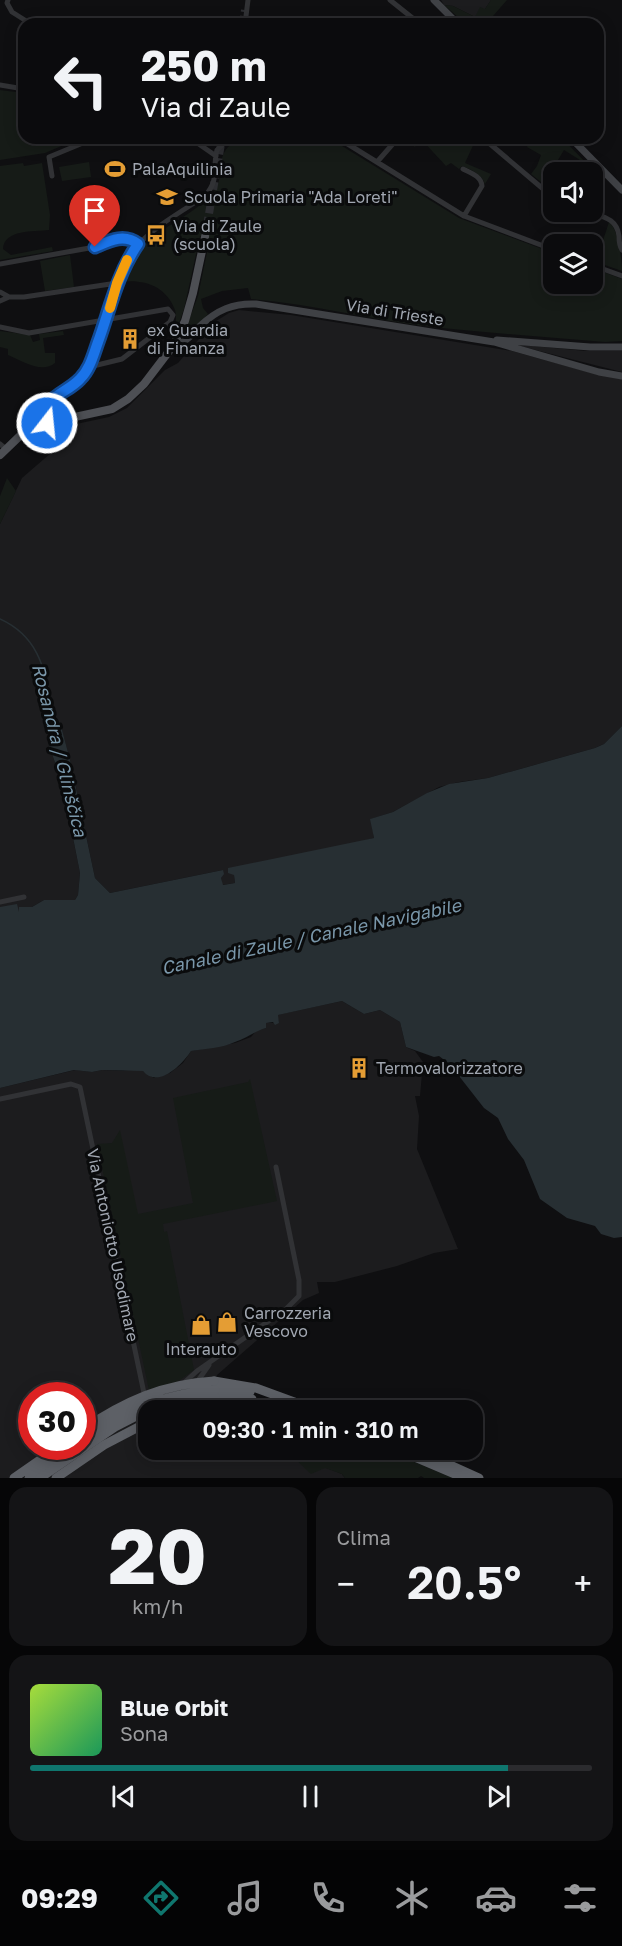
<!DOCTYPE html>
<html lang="it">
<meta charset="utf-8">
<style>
:root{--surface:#0b0b0d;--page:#141416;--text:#f1f3f6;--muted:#9a9b9d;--line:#2b2b2e;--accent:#0f766e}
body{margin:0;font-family:"Golos Text",sans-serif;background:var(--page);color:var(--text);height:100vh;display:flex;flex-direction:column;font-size:22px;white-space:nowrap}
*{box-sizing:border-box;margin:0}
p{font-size:20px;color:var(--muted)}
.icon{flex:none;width:33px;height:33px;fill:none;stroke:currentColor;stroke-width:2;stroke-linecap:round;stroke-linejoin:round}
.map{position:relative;height:1478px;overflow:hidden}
.sheet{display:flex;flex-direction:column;gap:9px;padding:9px;background:#060607;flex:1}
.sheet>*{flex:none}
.banner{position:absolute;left:18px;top:18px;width:586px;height:126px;border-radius:18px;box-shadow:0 3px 15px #0003,0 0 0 2px var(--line);background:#0b0b0d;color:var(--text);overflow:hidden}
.fabs{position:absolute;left:543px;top:162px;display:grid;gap:12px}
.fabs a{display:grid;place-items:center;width:60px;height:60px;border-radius:12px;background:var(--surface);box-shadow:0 3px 15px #0003,0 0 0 2px var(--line);font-size:30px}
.speed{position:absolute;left:18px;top:1382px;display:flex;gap:12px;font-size:30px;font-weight:700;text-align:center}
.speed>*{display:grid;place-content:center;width:78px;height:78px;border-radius:50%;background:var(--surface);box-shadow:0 3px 15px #0003,0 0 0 2px var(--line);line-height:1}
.speed .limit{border:9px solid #d22;background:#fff;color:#111}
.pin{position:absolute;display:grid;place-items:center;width:51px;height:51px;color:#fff;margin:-62px -26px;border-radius:50% 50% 50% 0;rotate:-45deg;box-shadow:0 0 6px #0007}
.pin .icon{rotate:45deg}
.me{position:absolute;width:66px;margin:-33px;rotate:16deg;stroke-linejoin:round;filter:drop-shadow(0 0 4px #0008)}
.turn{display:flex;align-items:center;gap:21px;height:126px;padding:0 24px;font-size:27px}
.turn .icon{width:78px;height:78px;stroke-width:2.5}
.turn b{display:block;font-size:42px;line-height:51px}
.big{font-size:45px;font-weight:600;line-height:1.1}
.sheet .card{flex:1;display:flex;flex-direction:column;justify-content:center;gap:9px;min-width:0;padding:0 21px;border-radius:18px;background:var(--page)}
.sheet .dial{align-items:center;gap:0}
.dial b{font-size:78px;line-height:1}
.song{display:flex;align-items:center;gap:18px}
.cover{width:72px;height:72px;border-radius:9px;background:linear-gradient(135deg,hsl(80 70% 55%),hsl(150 70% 35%))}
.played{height:6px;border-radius:3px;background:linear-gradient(90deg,var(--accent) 85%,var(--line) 85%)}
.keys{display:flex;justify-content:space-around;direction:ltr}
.heat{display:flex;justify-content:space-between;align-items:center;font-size:33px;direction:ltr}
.sheet .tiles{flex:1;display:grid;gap:9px;grid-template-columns:1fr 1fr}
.card:last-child{grid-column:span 2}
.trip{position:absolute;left:138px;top:1400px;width:345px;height:60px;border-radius:18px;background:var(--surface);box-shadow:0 3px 15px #0003,0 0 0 2px var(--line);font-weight:600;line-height:60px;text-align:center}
.tabs{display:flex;height:96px;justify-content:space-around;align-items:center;background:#040405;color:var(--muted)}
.tabs .icon{width:42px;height:42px}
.tabs .active{color:var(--accent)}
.tabs b{font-size:27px;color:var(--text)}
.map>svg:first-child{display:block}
.built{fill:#1c1c1e;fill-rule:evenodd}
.green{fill:#161b17}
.water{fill:#272f33}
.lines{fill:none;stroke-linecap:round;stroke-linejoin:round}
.stream{stroke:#272f33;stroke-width:1.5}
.primary-tunnel{stroke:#2c2d31;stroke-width:8;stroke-dasharray:8 4;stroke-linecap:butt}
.street{stroke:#313235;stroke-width:5}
.secondary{stroke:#3f4145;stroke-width:7}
.primary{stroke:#4d4f54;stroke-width:8}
.highway{stroke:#5d6066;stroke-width:9}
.highway-bridge{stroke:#5d6066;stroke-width:9}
.route-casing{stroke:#114b97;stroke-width:15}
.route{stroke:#1a73e8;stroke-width:10}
.slow{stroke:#f59e0b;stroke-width:10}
.labels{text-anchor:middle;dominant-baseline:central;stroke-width:6;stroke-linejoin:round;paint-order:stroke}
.poi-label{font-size:16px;fill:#a1a7b1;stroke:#0a0b0c;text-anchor:start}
.street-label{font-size:16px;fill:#a1a7b1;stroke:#0a0b0c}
.water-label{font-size:18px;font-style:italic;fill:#7a97aa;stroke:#0a0b0c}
</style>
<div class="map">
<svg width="622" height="1478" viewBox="0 0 622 1478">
<rect width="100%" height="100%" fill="#0f0f11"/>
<!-- built -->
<path class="built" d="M441,0H491L485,9L475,17L453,6L444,5Z
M239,310L291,315L512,351L599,375L622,379V726L604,744L595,748L488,778L459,782L439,787L393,812L371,819L374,838L234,875L235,883L222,885L221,878L223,870L110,893L95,878L70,760L60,723L48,725V743L62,782L80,873L78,895L75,900H44L32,907H20L21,911L19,912L0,907V524L22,478L66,440L67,426L109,417L127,408L165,370L178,363L213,323L229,313Z
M512,344L586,351H622V372Z
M342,1001L364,1014L380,1010L400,1022L406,1047L415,1051L423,1062L420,1096H415L419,1116L417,1149L458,1249L434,1253L397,1266L335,1282H317L319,1293L303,1300L217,1375L215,1381L268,1410H148V1449H290L289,1453L342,1474L345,1478H0V1088L75,1070L92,1072L102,1070L123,1071L137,1070L143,1071L154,1078L170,1073L183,1063L191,1051L235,1043L251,1037L256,1031L266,1028L265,1023H279L277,1015ZM32,1395H82V1446H32Z"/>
<!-- green -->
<path class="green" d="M491,0H507L486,24H466L444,5L453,6L475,17L480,7L485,9Z
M0,90L24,93V138H80L45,153L0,160Z
M238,138H329L459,218L553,253L554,284H592L593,268L622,279V341L605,342C547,337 489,333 432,327C371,320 312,304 251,299L248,288L222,291L201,299L203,308L208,314L193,331L183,336L198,296L210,238L200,236L184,309L175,334C175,327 177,317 175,310C166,286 144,279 121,282C125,273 129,261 135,253C157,228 190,218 212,194C223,183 218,169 223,155C226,148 232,143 238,138Z
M405,138H475L476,139L465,163L491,174L485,184C481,174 472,170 462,166L459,169L451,163L446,166L420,138L415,147L404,139Z
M531,138H562L588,165L564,150L555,165L566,172H554L553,192L551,190L552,187L547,183L544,187L541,182L531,174L537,166L541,155L527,147Z
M89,162L91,177L62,181L59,167Z
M23,163L24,166L42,163L50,215L49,230C34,232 4,229 3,249L11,255L52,247L53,251L0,260V166Z
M609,222C618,228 622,260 622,271L596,262Z
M70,255L74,287L45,291L40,261Z
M0,331L30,335L33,342L40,340L39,334L63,331L64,335L43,338L45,353H55V363C42,374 22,361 8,355V349L0,347Z
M7,478L16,491L0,524V496Z
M250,1079L277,1201L163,1224L164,1232L167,1231L194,1370L180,1380L150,1395L97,1144L112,1143L120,1130L138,1214L193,1203L173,1098L248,1082Z
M290,1449H370L400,1456L453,1478H424L421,1476L418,1478H345L342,1474L325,1468L311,1474L289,1453Z"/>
<!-- water -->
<path class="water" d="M60,722L70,760L95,878L110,893L223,870L224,874L221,878L223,885L235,883L234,875L228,873V868L374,838L370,819L393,812L427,793L449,784L488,778L595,748L604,744L622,726V1237L614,1238L601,1234L595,1226L567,1218L540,1199L524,1160L508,1139L498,1118L484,1108L459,1076L449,1073L451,1065L439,1056L434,1057L406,1047L400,1022L380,1010L364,1014L342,1001L278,1015L279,1023L275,1025L273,1022L266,1023V1028C255,1031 247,1038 235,1042C222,1048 205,1049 191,1051C182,1065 158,1089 143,1071L102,1070L92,1072L74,1070L0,1088V907L17,904L19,912V907H32L44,900H75L78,895L80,873L62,782L48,743L49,731L47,725Z"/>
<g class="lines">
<!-- stream -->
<path class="stream" d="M0,619C46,640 45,681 56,724"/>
<!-- primary-tunnel -->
<path class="primary-tunnel" d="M243,24L245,10
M205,237L222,138"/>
<!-- street -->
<path class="street" d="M8,0L7,3L12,12L31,24
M390,0L420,24
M367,20L369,24
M247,24L246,16L248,0
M0,85L24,89
M148,138L193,140L216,156
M338,138L464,216L554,250
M483,138L542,188L554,194
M493,146L498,138
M377,162L398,138
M463,169C471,173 481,176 482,186L464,216
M52,176L49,157L95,138
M590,212C604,217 617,219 619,236C619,241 619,245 622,250
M0,264L95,247L114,240L125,238H130L138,245
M592,265L622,276
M0,292L9,297H24L117,283
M0,301L9,297
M0,327L29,333L168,309L173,315L170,322L122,359L89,367
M47,423L48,405
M28,429C36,418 44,405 54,397C67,387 81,383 89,368C109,331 110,275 138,245C155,226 184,210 205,196C220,179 212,169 217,150L230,138
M0,444L6,449
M0,902L24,897
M0,1099L71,1084L80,1087L145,1398
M197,1382L209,1365
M166,1396L176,1390L197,1371L286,1309L299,1296V1280L276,1167"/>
<!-- secondary -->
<path class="secondary" d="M434,0L458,24
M571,138L622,190
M497,340L590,347H622
M173,346C185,343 192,335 200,326C217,310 233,303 256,304L494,342L599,372L622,376"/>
<!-- primary -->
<path class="primary" d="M0,455L26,430L47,423L112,409L128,399L144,384L173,346L185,321L193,293L205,237"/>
<!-- highway -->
<path class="highway" d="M214,1381L256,1388L316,1410
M215,1390L250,1392
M215,1397L252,1399
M271,1403L296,1410
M183,1410C213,1402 247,1401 278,1410
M396,1449L464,1478
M415,1449L479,1478
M14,1478L60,1446
M29,1478L74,1446
M56,1478L104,1445L148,1422"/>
<!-- highway-bridge -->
<path class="highway-bridge" d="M150,1410L180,1401L215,1397
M82,1430C125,1401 163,1384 214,1381
M82,1440C123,1411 165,1393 215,1390
M40,1478L115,1427L148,1410"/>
</g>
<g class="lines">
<!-- route casing -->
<g class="route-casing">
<path id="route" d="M47,423C42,395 65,395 80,379C90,369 93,356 98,342C110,309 117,274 138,244C124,233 109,241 95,247"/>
</g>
<!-- route -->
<use href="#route" class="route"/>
<!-- slow -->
<path class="slow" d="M110,308L117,283L127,260"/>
</g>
<!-- icons -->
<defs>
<g id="stadium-bare" transform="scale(1.62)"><path d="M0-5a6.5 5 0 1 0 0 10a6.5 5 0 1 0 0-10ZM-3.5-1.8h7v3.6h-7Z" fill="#e49d34" stroke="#0a0b0c" stroke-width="2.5" paint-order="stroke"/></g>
<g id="school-bare" transform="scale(1.62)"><path d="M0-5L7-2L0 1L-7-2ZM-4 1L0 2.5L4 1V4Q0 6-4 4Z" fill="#e49d34" stroke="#0a0b0c" stroke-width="2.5" paint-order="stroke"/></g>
<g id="bus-bare" transform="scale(1.62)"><path d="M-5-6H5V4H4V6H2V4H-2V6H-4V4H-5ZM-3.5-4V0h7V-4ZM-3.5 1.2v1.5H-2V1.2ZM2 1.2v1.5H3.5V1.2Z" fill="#e49d34" stroke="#0a0b0c" stroke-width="2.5" paint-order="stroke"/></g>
<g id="building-bare" transform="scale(1.62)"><path d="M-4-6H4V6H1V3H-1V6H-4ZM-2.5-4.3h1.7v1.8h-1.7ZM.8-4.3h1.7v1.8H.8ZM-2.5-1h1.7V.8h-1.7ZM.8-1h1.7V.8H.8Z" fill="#e49d34" stroke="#0a0b0c" stroke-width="2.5" paint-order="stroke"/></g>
<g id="shop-bare" transform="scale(1.62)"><path d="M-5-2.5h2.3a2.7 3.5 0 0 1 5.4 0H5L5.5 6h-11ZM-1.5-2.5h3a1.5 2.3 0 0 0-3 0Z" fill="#e49d34" stroke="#0a0b0c" stroke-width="2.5" paint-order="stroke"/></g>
</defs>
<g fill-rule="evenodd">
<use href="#stadium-bare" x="115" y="169"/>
<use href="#school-bare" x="167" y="197"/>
<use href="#bus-bare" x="156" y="235"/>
<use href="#building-bare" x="130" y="339"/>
<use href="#building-bare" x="359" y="1068"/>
<use href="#shop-bare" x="227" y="1322"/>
<use href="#shop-bare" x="201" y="1325"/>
</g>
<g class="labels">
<!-- poi labels -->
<g class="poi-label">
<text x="132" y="169">PalaAquilinia</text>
<text x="184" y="197">Scuola Primaria "Ada Loreti"</text>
<text x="173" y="226">Via di Zaule<tspan x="173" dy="18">(scuola)</tspan></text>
<text x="147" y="330">ex Guardia<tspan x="147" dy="18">di Finanza</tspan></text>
<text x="376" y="1068">Termovalorizzatore</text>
<text x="244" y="1313">Carrozzeria<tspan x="244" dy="18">Vescovo</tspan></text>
<text x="201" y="1349" text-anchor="middle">Interauto</text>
</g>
<!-- street labels -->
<g class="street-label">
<text transform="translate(395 312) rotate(9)">Via di Trieste</text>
<text transform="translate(113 1245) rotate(78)">Via Antoniotto Usodimare</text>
</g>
<!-- water labels -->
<g class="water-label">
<text transform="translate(60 750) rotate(76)">Rosandra / Glinščica</text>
<text transform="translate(311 936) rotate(-12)">Canale di Zaule / Canale Navigabile</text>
</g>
</g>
</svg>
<div class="fabs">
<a><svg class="icon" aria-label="sound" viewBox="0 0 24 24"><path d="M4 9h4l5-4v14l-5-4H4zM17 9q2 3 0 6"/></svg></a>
<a><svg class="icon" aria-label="layers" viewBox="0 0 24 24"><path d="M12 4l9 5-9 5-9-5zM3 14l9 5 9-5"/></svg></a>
</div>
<div class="speed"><div class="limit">30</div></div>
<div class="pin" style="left:95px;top:247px;background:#d93025"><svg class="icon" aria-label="arrive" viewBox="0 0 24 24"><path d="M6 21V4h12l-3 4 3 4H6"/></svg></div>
<svg class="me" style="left:47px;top:423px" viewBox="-20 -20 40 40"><circle r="17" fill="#1a73e8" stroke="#fff" stroke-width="3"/><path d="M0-11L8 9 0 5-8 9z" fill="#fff"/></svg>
<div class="trip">09:30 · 1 min · 310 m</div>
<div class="banner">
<div class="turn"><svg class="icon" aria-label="left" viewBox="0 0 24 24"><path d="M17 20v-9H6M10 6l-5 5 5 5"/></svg><div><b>250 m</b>Via di Zaule</div></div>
</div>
</div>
<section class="sheet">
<div class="tiles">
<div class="card dial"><b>20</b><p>km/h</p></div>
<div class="card"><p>Clima</p>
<div class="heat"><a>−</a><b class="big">20.5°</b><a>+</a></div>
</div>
<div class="card">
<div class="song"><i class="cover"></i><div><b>Blue Orbit</b><p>Sona</p></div></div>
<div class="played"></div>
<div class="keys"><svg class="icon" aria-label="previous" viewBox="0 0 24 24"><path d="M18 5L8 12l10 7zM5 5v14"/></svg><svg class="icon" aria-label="pause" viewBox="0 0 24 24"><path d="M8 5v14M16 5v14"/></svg><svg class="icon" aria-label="next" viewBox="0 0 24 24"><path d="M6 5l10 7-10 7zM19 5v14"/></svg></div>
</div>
</div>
</section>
<nav class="tabs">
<b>09:29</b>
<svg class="icon active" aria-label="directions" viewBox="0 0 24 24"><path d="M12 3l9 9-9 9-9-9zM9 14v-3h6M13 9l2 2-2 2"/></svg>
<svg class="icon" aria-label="music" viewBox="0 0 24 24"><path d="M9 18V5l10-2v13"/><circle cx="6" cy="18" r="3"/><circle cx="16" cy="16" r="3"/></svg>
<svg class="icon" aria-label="phone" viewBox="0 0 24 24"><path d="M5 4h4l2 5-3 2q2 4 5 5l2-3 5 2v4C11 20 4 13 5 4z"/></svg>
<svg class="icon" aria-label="climate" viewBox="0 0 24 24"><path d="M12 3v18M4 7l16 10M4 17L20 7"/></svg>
<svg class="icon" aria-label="car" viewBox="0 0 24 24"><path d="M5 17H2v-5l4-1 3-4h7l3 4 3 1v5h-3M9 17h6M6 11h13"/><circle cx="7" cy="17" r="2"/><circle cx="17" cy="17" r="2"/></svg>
<svg class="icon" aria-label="filters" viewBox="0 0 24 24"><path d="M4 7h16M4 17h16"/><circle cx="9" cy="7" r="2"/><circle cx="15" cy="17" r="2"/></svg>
</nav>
